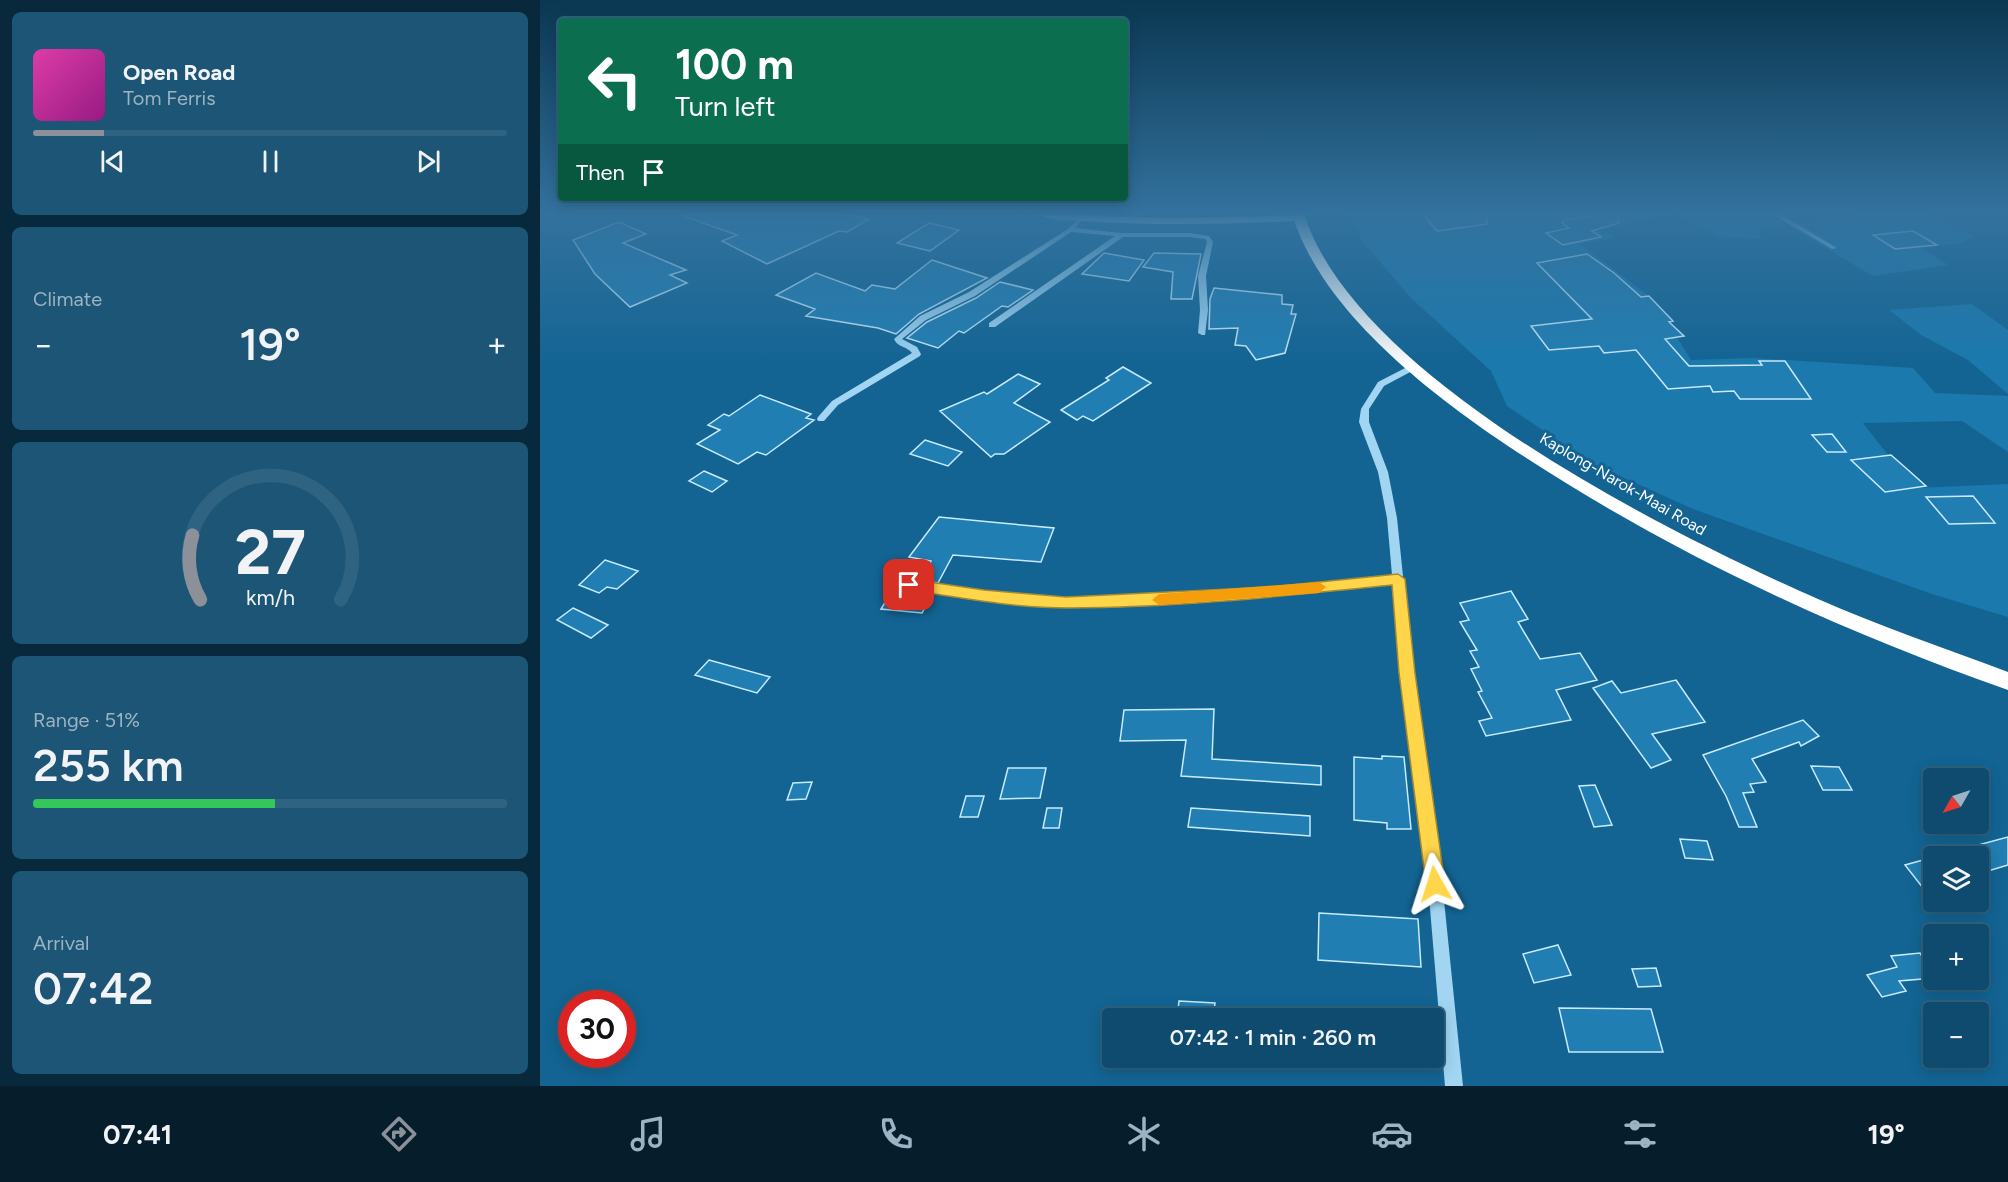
<!DOCTYPE html>
<meta charset="utf-8">
<style>
:root{--surface:#0e4b6e;--page:#1c5576;--text:#f1f3f6;--muted:#9bb3c2;--line:#2e6381;--accent:#8c9099}
body{margin:0;font-family:Figtree,sans-serif;background:var(--page);color:var(--text);height:100vh;display:flex;flex-direction:column;font-size:22px;white-space:nowrap}
*{box-sizing:border-box;margin:0}
p{font-size:20px;color:var(--muted)}
.icon{flex:none;width:33px;height:33px;fill:none;stroke:currentColor;stroke-width:2;stroke-linecap:round;stroke-linejoin:round}
.map{position:relative;flex:1;overflow:hidden}
.panel{display:flex;flex-direction:column;gap:12px;padding:12px;background:#08293c;width:540px}
.panel>*{flex:none}
.guide{position:absolute;left:18px;top:18px;width:570px;height:183px;border-radius:6px;box-shadow:0 3px 15px #0003,0 0 0 2px var(--line);background:#0b6e4f;color:#fff;overflow:hidden}
.needle{width:39px;rotate:231deg}
.tools{position:absolute;left:1383px;top:768px;display:grid;gap:12px}
.tools a{display:grid;place-items:center;width:66px;height:66px;border-radius:6px;background:var(--surface);box-shadow:0 3px 15px #0003,0 0 0 2px var(--line);font-size:30px}
.speed{position:absolute;left:18px;top:990px;display:flex;gap:12px;font-size:30px;font-weight:700;text-align:center}
.speed>*{display:grid;place-content:center;width:78px;height:78px;border-radius:50%;background:var(--surface);box-shadow:0 3px 15px #0003,0 0 0 2px var(--line);line-height:1}
.speed .limit{border:9px solid #d22;background:#fff;color:#111}
.pin{position:absolute;display:grid;place-items:center;width:51px;height:51px;color:#fff;margin:-26px;border-radius:12px;box-shadow:0 3px 9px #0006}
.me{position:absolute;width:66px;margin:-33px;rotate:354deg;stroke-linejoin:round;filter:drop-shadow(0 0 4px #0008)}
.turn{display:flex;align-items:center;gap:21px;height:126px;padding:0 18px;font-size:27px}
.turn .icon{width:78px;height:78px;stroke-width:2.5}
.turn b{display:block;font-size:42px;line-height:51px}
.then{display:flex;align-items:center;height:57px;padding:0 18px;background:#0003;gap:12px;font-size:22px}
.big{font-size:45px;font-weight:600;line-height:1.1}
.panel .tile{flex:1;display:flex;flex-direction:column;justify-content:center;gap:9px;min-width:0;padding:0 21px;border-radius:9px;background:var(--page)}
.panel .dial{align-items:center;gap:0}
.dial svg{height:156px;overflow:visible;fill:none;stroke:var(--line);stroke-width:7;stroke-linecap:round;text-anchor:middle}
.dial text{fill:var(--text);stroke:none}
.song{display:flex;align-items:center;gap:18px}
.cover{width:72px;height:72px;border-radius:9px;background:linear-gradient(135deg,hsl(320 70% 55%),hsl(310 70% 35%))}
.played{height:6px;border-radius:3px;background:linear-gradient(90deg,var(--accent) 15%,var(--line) 15%)}
.keys{display:flex;justify-content:space-around;direction:ltr}
.heat{display:flex;justify-content:space-between;align-items:center;font-size:33px;direction:ltr}
.charge{height:9px;border-radius:4px;background:linear-gradient(90deg,#34c759 51%,var(--line) 0)}
.trip{position:absolute;left:562px;top:1008px;width:342px;height:60px;border-radius:6px;background:var(--surface);box-shadow:0 3px 15px #0003,0 0 0 2px var(--line);font-weight:600;line-height:60px;text-align:center}
.dock{display:flex;height:96px;justify-content:space-around;align-items:center;background:#061e2c;color:var(--muted)}
.dock .icon{width:42px;height:42px}
.dock .on{color:var(--accent)}
.dock b{font-size:27px;color:var(--text)}
main{display:flex;flex:1;min-height:0}
.map>svg:first-child{display:block}
.green{fill:#1b79ad}
.building{fill:#217eb2;stroke:#c8eafd;stroke-width:1.5}
.lines{fill:none;stroke-linecap:round;stroke-linejoin:round}
.minor{fill:#a1d5f2;fill-rule:evenodd}
.major{fill:#ecf7ff;fill-rule:evenodd}
.highway{fill:#fff;fill-rule:evenodd}
.route{fill:#ffd54a;stroke:#a68a30;stroke-width:1.5}
.slow{fill:#f59e0b}
.labels{text-anchor:middle;dominant-baseline:central;stroke-width:6;stroke-linejoin:round;paint-order:stroke}
.street-label{font-size:16px;fill:#fff;stroke:#136493}
</style>
<main>
<section class="panel">
<div class="tile">
<div class="song"><i class="cover"></i><div><b>Open Road</b><p>Tom Ferris</p></div></div>
<div class="played"></div>
<div class="keys"><svg class="icon" aria-label="previous" viewBox="0 0 24 24"><path d="M18 5L8 12l10 7zM5 5v14"/></svg><svg class="icon" aria-label="pause" viewBox="0 0 24 24"><path d="M8 5v14M16 5v14"/></svg><svg class="icon" aria-label="next" viewBox="0 0 24 24"><path d="M6 5l10 7-10 7zM19 5v14"/></svg></div>
</div>
<div class="tile"><p>Climate</p>
<div class="heat"><a>−</a><b class="big">19°</b><a>+</a></div>
</div>
<div class="tile dial"><svg viewBox="0 0 100 80">
<path d="M14 69A42 42 0 1 1 86 69"/>
<path d="M14 69A42 42 0 0 1 10 36" stroke="#8c9099"/>
<text x="50" y="56" font-size="32" font-weight="700">27</text>
<text x="50" y="72" font-size="11">km/h</text>
</svg></div>
<div class="tile"><p>Range · 51%</p><b class="big">255 km</b><div class="charge"></div></div>
<div class="tile"><p>Arrival</p><b class="big">07:42</b></div>
</section>
<div class="map">
<svg width="1468" height="1086" viewBox="0 0 1468 1086">
<rect width="100%" height="100%" fill="#136493"/>
<!-- green -->
<path class="green" d="M808,214H1134L1062,228L1074,238L1040,244L1114,300L1151,360L1212,358L1373,368L1395,393L1468,396V452L1422,421L1323,423L1374,488L1468,484V617L1392,594L1153,509L1051,463L967,406L951,371L871,298L823,242Z
M1138,214H1224L1247,225L1320,218L1314,214H1384L1434,237L1420,243L1383,248L1408,265L1333,276L1247,225L1218,228L1222,239L1177,236Z
M1432,304L1468,330V394L1428,360L1381,335L1349,310Z"/>
<!-- building -->
<path class="building" d="M143,214H302L329,219L307,232L299,231L227,264L182,241L197,235L143,216Z
M883,214H947V224L897,231Z
M1062,214H1077L1079,223L1052,231L1061,237L1023,245L1006,233L1029,228L1022,223L1025,220Z
M79,222L106,234L83,243L146,270L130,275L147,283L90,307L55,274L33,240Z
M389,223L419,230L390,251L357,243Z
M1373,231L1397,245L1355,249L1333,235Z
M564,253L604,260L589,281L542,274Z
M614,253L661,254L652,299H631L633,272L603,267Z
M1047,254L1074,273L1101,297L1109,296L1133,321L1129,322L1144,336L1125,339L1149,366L1222,365L1219,361H1245L1271,399H1200L1194,391L1173,392L1170,386L1128,389L1096,350L1064,353L1059,346L1009,350L991,326L1052,319L997,263Z
M392,260L447,278L379,314L356,334L338,328L266,316L275,309L236,295L276,273L325,291L332,285L355,289Z
M460,282L493,290L468,307L462,306L424,333L419,331L398,348L367,338L387,322L436,298Z
M674,288L742,295V304L753,305L751,314H756L745,353L716,360L706,346L695,345L698,328L669,329L670,299Z
M583,367L611,383L553,421L543,416L537,420L521,410L569,380L566,378Z
M478,374L500,384L474,403L510,422L464,454H455L451,457L400,411L444,392L447,394Z
M220,395L271,414L266,418L274,420L226,455L217,452L198,464L157,444L180,430L168,425L184,414L189,416Z
M1292,434L1306,452H1287L1272,435Z
M385,440L422,452L408,466L370,454Z
M1351,455L1367,469L1386,486L1345,492L1311,460Z
M164,471L187,481L172,492L149,481Z
M1433,496L1455,523L1409,524L1386,497Z
M399,517L461,523L514,528L501,562L413,555L398,583L380,580L391,561L369,557Z
M65,560L98,571L77,589L67,587L59,593L39,585Z
M971,591L988,619L978,622L1000,659L1040,653L1057,680L1016,690L1031,720L946,736L939,721L952,718L938,692L942,691L931,669L939,667L930,651L937,650L920,622L929,620L920,603Z
M374,592L392,595L382,613L341,609L350,594L372,595Z
M33,608L68,625L51,638L17,620Z
M169,660L230,677L217,693L155,675Z
M1136,680L1165,722L1112,734L1131,760L1111,768L1053,688L1072,681L1081,693Z
M674,709L672,759L781,766V785L641,776L646,740L580,741L584,710Z
M1263,720L1279,736L1261,746L1259,742L1212,759L1226,782L1210,784L1214,792L1203,793L1217,827H1199L1186,796L1163,755Z
M842,756L864,757L871,829H847V823L814,820V757L842,759Z
M1271,766L1299,767L1312,790H1283Z
M468,768H506L500,798L460,799Z
M272,782L266,799L247,800L253,783Z
M1055,785L1072,825L1054,827L1039,786Z
M426,796H444L438,817H420Z
M507,808H522L519,828H503Z
M651,808L770,816V836L648,827Z
M1468,837V865L1438,874V845Z
M1140,839L1167,841L1173,860L1145,858Z
M1394,857V902L1365,865Z
M779,913L878,919L881,967L778,960Z
M1018,945L1031,975L994,983L983,954Z
M1380,953L1394,978L1359,981L1366,991L1342,997L1327,975L1357,967L1351,956Z
M1116,968L1121,986L1098,987L1092,969Z
M639,1001L675,1003L673,1018H637Z
M1019,1008L1111,1009L1123,1052H1029Z"/>
<g class="lines">
<!-- minor -->
<path class="minor" d="M1232,214H1240L1297,248L1292,249Z
M541,216L544,218L535,228L581,233H650L669,236L673,242L666,276L668,310L665,335H662L658,333L660,310L658,276L667,242L665,239L650,237H583L455,327H449V323L575,236L531,232L435,296L386,320L362,339L377,347L381,354L380,356L298,405L284,421H278L277,419L278,417L292,401L372,353C367,346 358,348 354,339L380,316L429,292L528,229Z
M871,365L875,368L874,370L844,386L829,409V422L848,472L857,518L873,673L900,861L923,1086H905L886,861L861,673L853,584C739,596 625,610 510,606C463,604 416,596 369,589L365,588L363,585L365,582L369,581C416,588 463,595 510,597C624,602 738,587 852,575L847,518L838,472L819,422L821,409L838,382Z"/>
<!-- major -->
<path class="major" d="M498,214L631,218L759,215L764,218L759,221C687,224 615,226 543,221C530,220 508,221 498,214Z"/>
<!-- highway -->
<path class="highway" d="M752,214H764C816,378 1128,533 1278,599C1340,626 1404,648 1468,672V690C1292,628 1124,550 968,446C888,392 781,310 752,214Z"/>
</g>
<!-- sky -->
<linearGradient id="sky" x2="0" y2="1"><stop stop-color="#0a3751"/><stop offset="0.58" stop-color="#33729e"/><stop offset="1" stop-color="#33729e" stop-opacity="0"/></linearGradient>
<rect width="1468" height="366" fill="url(#sky)"/>
<!-- route -->
<path class="route" d="M858,574L865,579L875,673L905,884L902,890L895,893L888,890L886,884L859,673L852,585C744,596 636,608 528,608C475,608 421,598 369,590L361,585L369,579L444,590L526,597L729,587Z"/>
<!-- slow -->
<path class="slow" d="M779,582L786,587L779,593L619,605L612,600L619,594Z"/>
<g class="labels">
<!-- street labels -->
<g class="street-label">
<text transform="translate(1083 484) rotate(30)">Kaplong-Narok-Maai Road</text>
</g>
</g>
</svg>
<div class="tools">
<a><svg class="needle" viewBox="-14 -14 28 28"><path d="M0-13l5 13h-10z" fill="#e53935"/><path d="M0 13l5-13h-10z" fill="#9bb3c2"/></svg></a>
<a><svg class="icon" aria-label="layers" viewBox="0 0 24 24"><path d="M12 4l9 5-9 5-9-5zM3 14l9 5 9-5"/></svg></a>
<a>+</a>
<a>−</a>
</div>
<div class="speed"><div class="limit">30</div></div>
<div class="pin" style="left:369px;top:585px;background:#d93025"><svg class="icon" aria-label="arrive" viewBox="0 0 24 24"><path d="M6 21V4h12l-3 4 3 4H6"/></svg></div>
<svg class="me" style="left:895px;top:884px" viewBox="-20 -20 40 40"><path d="M0-17L14 15 0 8-14 15z" fill="#ffd54a" stroke="#fff" stroke-width="4"/></svg>
<div class="trip">07:42 · 1 min · 260 m</div>
<div class="guide">
<div class="turn"><svg class="icon" aria-label="left" viewBox="0 0 24 24"><path d="M17 20v-9H6M10 6l-5 5 5 5"/></svg><div><b>100 m</b>Turn left</div></div>
<div class="then">Then<svg class="icon" aria-label="arrive" viewBox="0 0 24 24"><path d="M6 21V4h12l-3 4 3 4H6"/></svg></div>
</div>
</div>
</main>
<nav class="dock">
<b>07:41</b>
<svg class="icon on" aria-label="directions" viewBox="0 0 24 24"><path d="M12 3l9 9-9 9-9-9zM9 14v-3h6M13 9l2 2-2 2"/></svg>
<svg class="icon" aria-label="music" viewBox="0 0 24 24"><path d="M9 18V5l10-2v13"/><circle cx="6" cy="18" r="3"/><circle cx="16" cy="16" r="3"/></svg>
<svg class="icon" aria-label="phone" viewBox="0 0 24 24"><path d="M5 4h4l2 5-3 2q2 4 5 5l2-3 5 2v4C11 20 4 13 5 4z"/></svg>
<svg class="icon" aria-label="climate" viewBox="0 0 24 24"><path d="M12 3v18M4 7l16 10M4 17L20 7"/></svg>
<svg class="icon" aria-label="car" viewBox="0 0 24 24"><path d="M5 17H2v-5l4-1 3-4h7l3 4 3 1v5h-3M9 17h6M6 11h13"/><circle cx="7" cy="17" r="2"/><circle cx="17" cy="17" r="2"/></svg>
<svg class="icon" aria-label="filters" viewBox="0 0 24 24"><path d="M4 7h16M4 17h16"/><circle cx="9" cy="7" r="2"/><circle cx="15" cy="17" r="2"/></svg>
<b>19°</b>
</nav>
